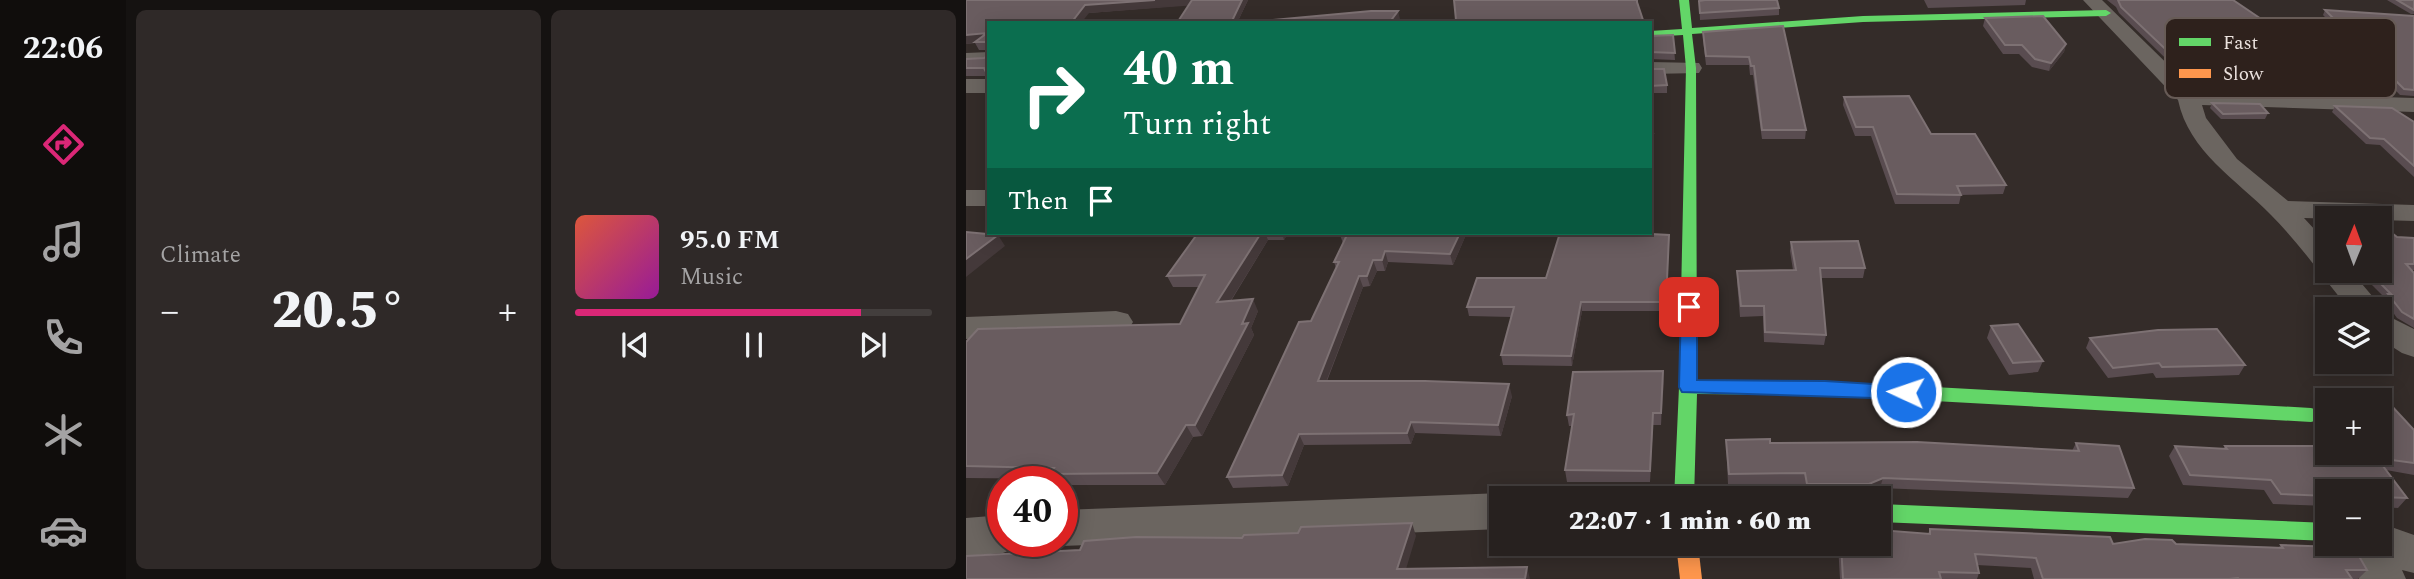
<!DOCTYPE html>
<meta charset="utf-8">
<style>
:root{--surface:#27211f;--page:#2f2928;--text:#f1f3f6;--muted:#a4a3a4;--line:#433e3d;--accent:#db2777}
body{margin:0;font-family:Spectral,serif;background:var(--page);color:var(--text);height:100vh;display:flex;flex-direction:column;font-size:26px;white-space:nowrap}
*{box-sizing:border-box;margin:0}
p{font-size:23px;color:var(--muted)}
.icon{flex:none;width:38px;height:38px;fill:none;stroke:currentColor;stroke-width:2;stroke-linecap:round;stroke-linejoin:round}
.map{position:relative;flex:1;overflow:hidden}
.panel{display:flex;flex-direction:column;gap:10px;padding:10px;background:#151211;width:840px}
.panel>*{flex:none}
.hud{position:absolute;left:21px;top:21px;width:665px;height:214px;border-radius:0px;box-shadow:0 4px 18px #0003,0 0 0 2px var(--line);background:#0b6e4f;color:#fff;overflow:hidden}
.needle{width:46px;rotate:1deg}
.controls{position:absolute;left:1349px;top:206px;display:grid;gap:14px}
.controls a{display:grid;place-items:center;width:77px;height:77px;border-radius:0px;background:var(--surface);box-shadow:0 4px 18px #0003,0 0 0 2px var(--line);font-size:35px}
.speed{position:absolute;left:21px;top:466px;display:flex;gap:14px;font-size:35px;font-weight:700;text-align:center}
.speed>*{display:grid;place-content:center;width:91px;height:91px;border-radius:50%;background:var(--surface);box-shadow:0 4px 18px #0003,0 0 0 2px var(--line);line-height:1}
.speed .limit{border:10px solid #d22;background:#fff;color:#111}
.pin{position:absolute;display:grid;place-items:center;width:60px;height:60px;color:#fff;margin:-30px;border-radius:14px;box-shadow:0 4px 10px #0006}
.me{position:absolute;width:77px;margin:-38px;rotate:273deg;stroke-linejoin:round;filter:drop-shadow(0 0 5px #0008)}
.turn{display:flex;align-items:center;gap:24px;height:147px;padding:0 21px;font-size:32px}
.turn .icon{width:91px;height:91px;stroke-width:2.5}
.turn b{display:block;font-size:49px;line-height:60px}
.then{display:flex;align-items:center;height:66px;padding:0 21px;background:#0003;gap:14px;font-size:26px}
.big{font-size:52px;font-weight:800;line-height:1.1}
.panel .card{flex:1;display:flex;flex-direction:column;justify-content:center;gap:10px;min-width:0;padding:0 24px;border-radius:10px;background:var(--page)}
.song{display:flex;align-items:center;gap:21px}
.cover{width:84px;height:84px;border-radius:10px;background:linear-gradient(135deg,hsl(10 70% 55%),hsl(300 70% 35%))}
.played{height:7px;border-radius:4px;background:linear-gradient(90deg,var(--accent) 80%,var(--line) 80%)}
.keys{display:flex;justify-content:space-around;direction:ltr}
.heat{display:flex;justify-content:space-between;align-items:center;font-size:38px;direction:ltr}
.panel .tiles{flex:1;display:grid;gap:10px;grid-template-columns:repeat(2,1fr)}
.trip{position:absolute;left:523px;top:486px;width:402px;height:70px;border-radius:0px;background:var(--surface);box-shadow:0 4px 18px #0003,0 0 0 2px var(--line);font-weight:800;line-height:70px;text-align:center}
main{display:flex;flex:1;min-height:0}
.tabs{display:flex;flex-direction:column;width:126px;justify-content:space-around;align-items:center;background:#100d0c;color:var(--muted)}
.tabs .icon{width:49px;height:49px}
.tabs .active{color:var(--accent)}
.tabs b{font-size:32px;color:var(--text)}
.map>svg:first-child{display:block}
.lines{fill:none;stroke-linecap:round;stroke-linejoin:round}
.street{fill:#6b6560;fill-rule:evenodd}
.fast{fill:#63d668;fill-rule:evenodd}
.slow{fill:#ff974d;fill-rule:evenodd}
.wall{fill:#594c50}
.shaded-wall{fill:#44393a}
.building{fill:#695c5f;stroke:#7d7173;stroke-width:2}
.route{fill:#1a73e8;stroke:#114b97;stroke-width:2}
.key{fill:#2e211c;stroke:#675b56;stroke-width:2}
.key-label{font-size:19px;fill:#ebe2de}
</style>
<main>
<nav class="tabs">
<b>22:06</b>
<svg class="icon active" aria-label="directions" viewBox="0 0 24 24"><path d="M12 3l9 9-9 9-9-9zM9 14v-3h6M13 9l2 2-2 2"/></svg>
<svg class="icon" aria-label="music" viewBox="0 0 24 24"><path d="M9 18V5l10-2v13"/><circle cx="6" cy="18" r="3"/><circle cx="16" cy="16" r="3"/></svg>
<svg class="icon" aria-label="phone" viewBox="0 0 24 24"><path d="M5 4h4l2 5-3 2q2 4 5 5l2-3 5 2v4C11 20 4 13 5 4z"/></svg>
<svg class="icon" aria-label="climate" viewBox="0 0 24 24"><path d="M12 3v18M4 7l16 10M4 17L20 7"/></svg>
<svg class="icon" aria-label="car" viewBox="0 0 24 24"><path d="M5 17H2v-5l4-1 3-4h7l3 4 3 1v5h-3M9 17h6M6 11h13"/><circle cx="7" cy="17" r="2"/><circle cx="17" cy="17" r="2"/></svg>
</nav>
<section class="panel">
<div class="tiles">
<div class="card"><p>Climate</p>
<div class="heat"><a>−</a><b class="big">20.5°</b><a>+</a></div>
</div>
<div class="card">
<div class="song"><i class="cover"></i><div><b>95.0 FM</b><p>Music</p></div></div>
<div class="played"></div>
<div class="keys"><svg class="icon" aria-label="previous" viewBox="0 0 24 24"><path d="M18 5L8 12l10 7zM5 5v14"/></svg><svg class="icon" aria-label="pause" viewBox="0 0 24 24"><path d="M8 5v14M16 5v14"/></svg><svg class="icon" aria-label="next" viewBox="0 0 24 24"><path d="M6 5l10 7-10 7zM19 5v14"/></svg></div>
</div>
</div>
</section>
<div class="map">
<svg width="1448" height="579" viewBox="0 0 1448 579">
<rect width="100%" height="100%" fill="#342c29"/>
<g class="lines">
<!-- street -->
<path class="street" d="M1117,0H1136L1229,91L1448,98V112L1236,105L1240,118L1271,159L1322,201L1448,205V221L1338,218L1362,244V271H1385L1418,310L1416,313L1448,329V357L1436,353L1414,339V310H1384C1357,278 1335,245 1305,215C1270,179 1223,152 1212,100Z
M23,52V64L0,65V53Z
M684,62L733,63L736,68L733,73L684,74Z
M0,79H23V93H0Z
M0,190H23V206H0Z
M150,311L162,314L167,322L162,330L150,333L0,339V317Z
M536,493L551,499H536V529L96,546L81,541H96V510Z
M37,515V541H55L52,547L37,553L0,556V518Z
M1414,523L1448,535V573L1436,570L1440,579H1393L1373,544H1414Z"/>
<!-- fast -->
<path class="fast" d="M713,0H723L726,28L897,16L1140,10L1145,13L1140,16L897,22L726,34L730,68L731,380L859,381L1345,408L1352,410L1354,415L1352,420L1345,422L859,395L731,394L728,499H708L713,387L720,68L717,35L684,37V31L716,29Z
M914,504L1362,523V541L914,522Z"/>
<!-- slow -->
<path class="slow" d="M710,544H732L736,579H714Z"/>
</g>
<!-- wall -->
<path class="wall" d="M0,0H282L271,23L222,5L123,13L23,23V78L22,76H0V59L18,58L21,56L20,50H13L9,43L0,44Z
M738,0H811L813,8V15L734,20L733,1Z
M958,0H1060L1059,5L962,8Z
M1141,0H1267L1396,87L1392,94L1230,88L1153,13L1150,7Z
M1421,0H1448V14H1445Z
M1359,10L1448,16V96L1434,95L1357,15Z
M1019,18L1100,44L1098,52L1083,71L1066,67L1053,54H1037L1017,26Z
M817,26L840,130L839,139H796L787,75H784L783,65H740L737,40V32Z
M707,35L709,60L684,59V36Z
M684,69L701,85V93H684Z
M878,97L965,134L1040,185L1037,194L995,195L993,204H929L905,136H889L877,105Z
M1246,103L1302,113L1299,119H1255L1244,108Z
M1369,106L1448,122V177L1414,145L1400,144L1366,112Z
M1351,215L1362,219V240L1348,221Z
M230,233H322L318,240H302L265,301L292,311L285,328L288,335L236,436L227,437L199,485H96V481H90L88,479L0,478V342L214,324L233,287H207L201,276L231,234Z
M375,233H498L499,237L487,265L422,262L419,271H411L404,286L397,287L361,381L546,396L535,436L449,433L445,444L338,445L322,486L267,488L261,477L345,321L370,268L368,262L377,243L374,235Z
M1431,237L1448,238V270H1445L1448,273V328L1431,318L1418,300L1419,298L1392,271H1414Z
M825,242L899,268L897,278H855L860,335L858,345L798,342L797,316L774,317L771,281V271L827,270L824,251Z
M703,244L700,311H616L606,366L537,365L535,355L545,317L503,316L501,307L580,278Z
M1025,326L1077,361L1072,372L1043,375L1021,338Z
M1124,338L1279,365L1273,375L1190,378L1187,373L1142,378L1120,348Z
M697,371L695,425H687L684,482H601L599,470L606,426H603L601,415Z
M1414,403L1448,430V475L1420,470L1441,498L1432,508L1414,507V492H1362V506L1307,504L1298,490L1217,485L1203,456L1209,446L1257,449L1259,446H1352L1354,444L1414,453Z
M760,440L804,443L1106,451L1110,443L1168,488L1162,498L914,488L901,494H839L838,484H762Z
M964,529L1147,544L1313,547L1315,545L1401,570L1392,579H1068L1065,568L1011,565L1013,573L1011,579H874L872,544H914L962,534Z"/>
<!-- shaded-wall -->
<path class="shaded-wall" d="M189,0H229L231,5L123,13L115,23H105L119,5Z
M276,0H282L271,23H265Z
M432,11L434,19L431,23H423Z
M21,33L9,42V43L0,44V35Z
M1100,44L1098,52L1083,71L1085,63Z
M687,134V142L684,157V148Z
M295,233H299L302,240L257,313L251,302Z
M316,233H322L318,240Z
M494,233H498L499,237L487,265L484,254Z
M32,235L39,246L0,277V259Z
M419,251L422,262L419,271L416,260Z
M407,260L411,271L404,286L401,276Z
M393,276L397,287L356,392L352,381Z
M287,299L292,311L285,328L288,335L236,436L229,425Z
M615,302L616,311L606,366L605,356Z
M697,371L698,382L695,425V413Z
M543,384L546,396L535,436L532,425Z
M687,413V425L684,482V471Z
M445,422L449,433L445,444L441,433Z
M220,425L227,437L199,485L191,473Z
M333,434L338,445L322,486L316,475Z
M917,478L914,488L901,494L903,484Z
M446,523L450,536L437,579L431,569Z
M561,567L564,579H559Z"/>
<!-- building -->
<path class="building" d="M0,0H189L119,5L105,23H23V74H21L18,68H0V59L18,58L21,56L20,42H9L21,33L0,35Z
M226,0H276L265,23H211Z
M488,0H671V2L678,23H489L490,20Z
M739,0H811L813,8L734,13L733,1Z
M1152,0H1267L1396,87L1233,81L1155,7Z
M1431,0H1448V10Z
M1359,10L1448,16V90L1438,89Z
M405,11H432L423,23H273Z
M1077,16L1100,44L1085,63L1069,59L1056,45H1039L1019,18Z
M817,26L840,130H796L788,66H785L783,57L740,56L737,32Z
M707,35L709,53L684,52V36Z
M684,69H698L701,85L684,86Z
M943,96L965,134H1009L1040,185L991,186L995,195L931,194L907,127H890L878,97Z
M1246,103L1294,104L1302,113L1257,114Z
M1369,106L1426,108L1448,122V166L1418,139L1404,138Z
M684,134H687L684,148Z
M1351,215L1400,216L1402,219H1362V229Z
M1414,230H1422L1431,237L1448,238V264H1440L1448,273V319L1436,312L1422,294H1425L1402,271H1414Z
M0,232L32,235L0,259Z
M232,233H295L251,302L287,299L276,324L282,323L229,425H220L191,473L84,474L88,468L0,466V342L12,329L214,324L239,275L201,276Z
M375,233H494L484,254L419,251L416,260H407L401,276H393L352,381H459L543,384L532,425L445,422L441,433L333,434L316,475L261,477L333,322L345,321L373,262H368L381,235H374Z
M594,233H667L703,235L700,302H615L605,356L535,355L548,307H501L511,278H580Z
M892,241L899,268H854L860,335L799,332L798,306H775L771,271L830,270L825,242Z
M1052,324L1077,361L1047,363L1025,326Z
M1251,329L1279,365L1196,367L1193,363L1147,368L1124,338L1192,330Z
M697,371L695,413H687L684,471L599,470L608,414L601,415L607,372Z
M1414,403H1423L1448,430V463L1411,458L1441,498L1414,497V492H1362V496L1315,494L1305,480L1224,475L1209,446L1261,449L1259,446H1355L1354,444H1362V453H1414V442H1425L1414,430Z
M804,439V443L951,442L1113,451L1110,443L1153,446L1168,488L917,478L903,484H841L839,473L763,474L760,440Z
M446,523L431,569L561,567L559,579H0V556L114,550L118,541L170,537L276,538L278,535L332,533L335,527Z
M964,529L1144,537L1147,544L1179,539L1206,540L1210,544L1317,548L1315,545L1371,547L1379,544H1386L1401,570H1380L1386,579H1273L1272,578L1263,579H1077L1070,558L1009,554L1013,573L973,572L975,579H877L875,544H914V530L964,534Z"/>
<!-- route -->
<path class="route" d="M723,302L731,307V380L859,381L940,386L947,388L949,392L947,397L940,399L716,392L713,387L715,307Z"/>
<!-- legend -->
<rect x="1199" y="18" width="231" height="80" rx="10" class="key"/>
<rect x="1213" y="38" width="32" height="8" fill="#63d668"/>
<rect x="1213" y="69" width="32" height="9" fill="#ff974d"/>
<g class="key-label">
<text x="1257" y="49">Fast</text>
<text x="1257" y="80">Slow</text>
</g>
</svg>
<div class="controls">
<a><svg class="needle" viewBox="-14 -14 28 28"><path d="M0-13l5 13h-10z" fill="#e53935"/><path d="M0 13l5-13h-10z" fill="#a4a3a4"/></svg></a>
<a><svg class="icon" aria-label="layers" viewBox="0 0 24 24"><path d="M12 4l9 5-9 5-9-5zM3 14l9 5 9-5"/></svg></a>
<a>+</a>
<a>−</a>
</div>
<div class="speed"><div class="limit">40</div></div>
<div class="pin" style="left:723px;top:307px;background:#d93025"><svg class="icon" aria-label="arrive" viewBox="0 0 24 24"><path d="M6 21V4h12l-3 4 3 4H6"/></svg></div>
<svg class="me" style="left:940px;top:392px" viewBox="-20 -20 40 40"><circle r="17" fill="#1a73e8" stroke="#fff" stroke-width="3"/><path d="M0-11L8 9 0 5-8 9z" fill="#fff"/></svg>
<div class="trip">22:07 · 1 min · 60 m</div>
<div class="hud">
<div class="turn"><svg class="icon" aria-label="right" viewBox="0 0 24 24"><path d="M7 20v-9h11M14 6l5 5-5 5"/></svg><div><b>40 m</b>Turn right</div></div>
<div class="then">Then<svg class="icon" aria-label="arrive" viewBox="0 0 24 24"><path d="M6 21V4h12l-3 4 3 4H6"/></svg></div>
</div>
</div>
</main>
